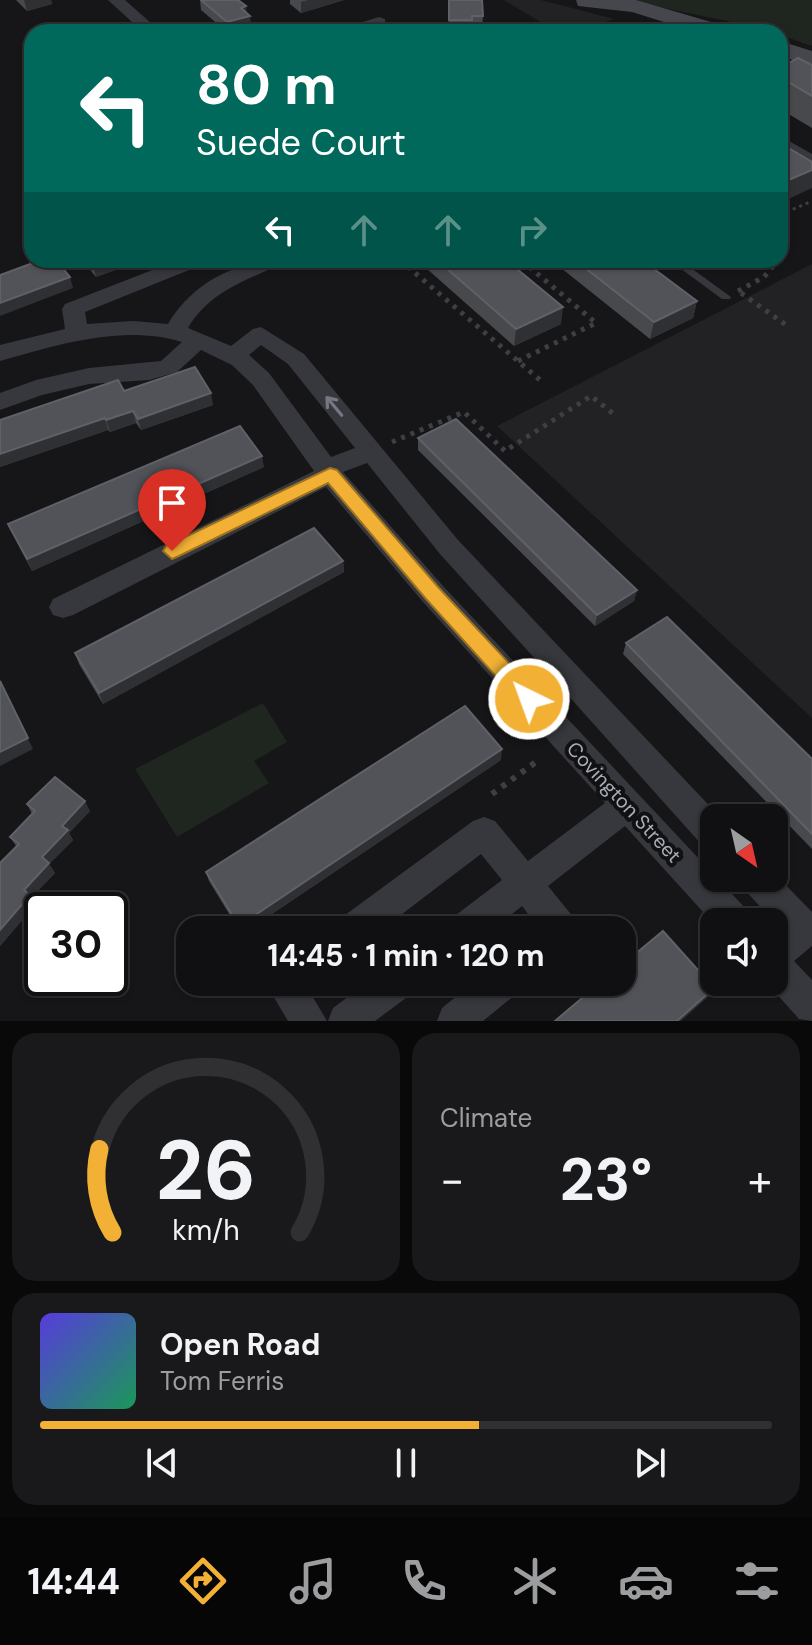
<!DOCTYPE html>
<meta charset="utf-8">
<style>
:root{--surface:#101012;--page:#19191b;--text:#f1f3f6;--muted:#9c9d9f;--line:#303032;--accent:#f2b134}
body{margin:0;font-family:"DM Sans",sans-serif;background:var(--page);color:var(--text);height:100vh;display:flex;flex-direction:column;font-size:30px;white-space:nowrap}
*{box-sizing:border-box;margin:0}
p{font-size:26px;color:var(--muted)}
.icon{flex:none;width:44px;height:44px;fill:none;stroke:currentColor;stroke-width:2;stroke-linecap:round;stroke-linejoin:round}
.map{position:relative;height:1021px;overflow:hidden}
.panel{display:flex;flex-direction:column;gap:12px;padding:12px;background:#09090a;flex:1}
.panel>*{flex:none}
.banner{position:absolute;left:24px;top:24px;width:764px;height:244px;border-radius:24px;box-shadow:0 2px 6px #0004,0 0 0 2px var(--line);background:#00695c;color:#fff;overflow:hidden}
.needle{width:52px;rotate:146deg}
.fabs{position:absolute;left:700px;top:804px;display:grid;gap:16px}
.fabs a{display:grid;place-items:center;width:88px;height:88px;border-radius:16px;background:var(--surface);box-shadow:0 2px 6px #0004,0 0 0 2px var(--line);font-size:40px}
.speed{position:absolute;left:24px;top:892px;display:flex;gap:16px;font-size:40px;font-weight:700;text-align:center}
.speed>*{display:grid;place-content:center;width:104px;height:104px;border-radius:50%;background:var(--surface);box-shadow:0 2px 6px #0004,0 0 0 2px var(--line);line-height:1}
.speed .limit{border:4px solid #111;border-radius:12px;background:#fff;color:#111}
.pin{position:absolute;display:grid;place-items:center;width:68px;height:68px;color:#fff;margin:-82px -34px;border-radius:50% 50% 50% 0;rotate:-45deg;box-shadow:0 0 8px #0007}
.pin .icon{rotate:45deg}
.me{position:absolute;width:88px;margin:-44px;rotate:318deg;stroke-linejoin:round;filter:drop-shadow(0 0 6px #0008)}
.turn{display:flex;align-items:center;gap:28px;height:168px;padding:0 40px;font-size:36px}
.turn .icon{width:104px;height:104px;stroke-width:2.5}
.turn b{display:block;font-size:56px;line-height:68px}
.lanes{display:flex;align-items:center;height:76px;padding:0 40px;background:#0003;justify-content:center;gap:40px;direction:ltr}
.lanes .off{opacity:.35}
.big{font-size:60px;font-weight:700;line-height:1.1}
.panel .card{flex:1;display:flex;flex-direction:column;justify-content:center;gap:12px;min-width:0;padding:0 28px;border-radius:24px;background:var(--page)}
.panel .dial{align-items:center;gap:0}
.dial svg{height:208px;overflow:visible;fill:none;stroke:var(--line);stroke-width:7;stroke-linecap:round;text-anchor:middle}
.dial text{fill:var(--text);stroke:none}
.song{display:flex;align-items:center;gap:24px}
.cover{width:96px;height:96px;border-radius:12px;background:linear-gradient(135deg,hsl(250 70% 55%),hsl(150 70% 35%))}
.played{height:8px;border-radius:4px;background:linear-gradient(90deg,var(--accent) 60%,var(--line) 60%)}
.keys{display:flex;justify-content:space-around;direction:ltr}
.heat{display:flex;justify-content:space-between;align-items:center;font-size:44px;direction:ltr}
.panel .tiles{flex:1;display:grid;gap:12px;grid-template-columns:1fr 1fr}
.card:last-child{grid-column:span 2}
.trip{position:absolute;left:176px;top:916px;width:460px;height:80px;border-radius:24px;background:var(--surface);box-shadow:0 2px 6px #0004,0 0 0 2px var(--line);font-weight:700;line-height:80px;text-align:center}
.dock{display:flex;height:128px;justify-content:space-around;align-items:center;background:#060607;color:var(--muted)}
.dock .icon{width:56px;height:56px}
.dock .selected{color:var(--accent)}
.dock b{font-size:36px;color:var(--text)}
.map>svg:first-child{display:block}
.built{fill:#222225}
.green{fill:#1e261f}
.lines{fill:none;stroke-linecap:round;stroke-linejoin:round}
.path-far2{stroke:#3d3f44;stroke-width:3;stroke-dasharray:3 4;stroke-linecap:butt}
.path-far1{stroke:#3d3f44;stroke-width:5;stroke-dasharray:4 6;stroke-linecap:butt}
.path{stroke:#3d3f44;stroke-width:6;stroke-dasharray:5 7;stroke-linecap:butt}
.lane{fill:#37383d;fill-rule:evenodd}
.street{fill:#37383d;fill-rule:evenodd}
.secondary{fill:#45474d;fill-rule:evenodd}
.wall{fill:#47494d}
.shaded-wall{fill:#2f3033}
.building{fill:#525359;stroke:#5f6168;stroke-width:2}
.oneway{stroke:#757881}
.route{fill:#f2b134;stroke:#9d7322;stroke-width:2}
.labels{text-anchor:middle;dominant-baseline:central;stroke-width:8;stroke-linejoin:round;paint-order:stroke}
.street-label{font-size:20px;fill:#a8adb8;stroke:#111113}
</style>
<div class="map">
<svg width="812" height="1021" viewBox="0 0 812 1021">
<rect width="100%" height="100%" fill="#161618"/>
<!-- built -->
<path class="built" d="M504,0H541L614,19L579,32H557Z
M812,264V718L497,426Z"/>
<!-- green -->
<path class="green" d="M625,0H812V46L780,35V32Z
M263,703L287,742L254,761L269,783L177,837L135,769Z"/>
<g class="lines">
<!-- path-far2 -->
<path class="path-far2" d="M780,215L812,201
M780,223L786,231L781,252"/>
<!-- path-far1 -->
<path class="path-far1" d="M780,257L782,250
M400,260L540,380
M714,260L727,269
M738,291L764,277L778,260
M741,293L789,327
M518,361L596,323L521,260
M392,442L464,412L505,451L591,396L615,415"/>
<!-- path -->
<path class="path" d="M492,794L540,759"/>
<!-- lane -->
<path class="lane" d="M780,136L812,154V161L780,143Z
M669,260H680L731,297L730,299H722Z"/>
<!-- street -->
<path class="street" d="M108,0H125L161,32H143Z
M379,17L385,19V25L363,32H338L340,29Z
M178,260H207L204,264L85,312L87,324L133,321L168,324C193,282 238,260 285,260L282,264C246,280 209,292 188,328L231,346L253,329L261,327L304,354L458,540L721,818H714V849L702,845L565,692L551,701L747,910L752,922L714,924L625,826L548,886L574,918L579,930H540L522,906L492,930H447L452,918L502,880L481,854L381,930H336L341,918L473,821L484,817L495,821L528,861L605,803L423,602L326,487L73,615L63,618L53,615L49,607L53,599L314,471L253,385L232,365L201,350L177,372L149,380L89,384L42,395L0,410V393L36,380L89,368L161,361L182,342C122,324 58,345 0,361V345L65,329L62,309L65,304ZM261,345L288,364L355,448L331,457L269,373L249,355ZM367,463L440,554L547,672L532,681L443,586L343,472Z
M774,873L812,912V946L794,961L812,980V1021L799,1019L766,982H774V933L780,928L744,889L739,878H774Z
M265,982H304L327,1021H288Z
M368,982H415L410,995L375,1021H328L333,1008Z
M474,982H520L515,995L483,1021H437L442,1008Z"/>
<!-- secondary -->
<path class="secondary" d="M576,0H636L728,27L731,32H696L632,12L578,6Z
M780,41L812,51V66L780,56Z"/>
</g>
<!-- wall -->
<path class="wall" d="M16,0H51L52,4L27,11Z
M200,0H239L246,13L251,26L232,32H227L201,10Z
M290,0H344L301,13L290,4Z
M448,0L483,16L482,27H472V31L449,30Z
M780,58L788,62L787,64L812,65V128L780,109Z
M82,260H142L96,277Z
M417,260H506L561,324L514,346Z
M551,260H642L697,301L693,318L650,339Z
M124,391L213,405L141,430L136,423L110,432L108,430L0,467Z
M418,438L637,590L634,601L595,626L418,450Z
M264,467L32,571L8,524Z
M343,561L344,572L103,704L79,664L75,653Z
M626,643L812,759V849L623,654Z
M501,760L248,930H239L209,881L206,872Z
M27,804L90,811L69,833L73,840L49,864L55,873L32,897L36,904L0,946L16,846L10,837L32,814Z"/>
<!-- shaded-wall -->
<path class="shaded-wall" d="M24,0H51L52,4L27,11Z
M308,0H344L301,13V2Z
M246,6L247,17L250,16L251,26L228,32L227,22L241,8Z
M812,170V188L780,203V191L782,183Z
M108,260H142L96,277L93,265Z
M70,277L73,288L0,316V303Z
M697,301L693,318L650,339L654,322Z
M563,307L561,324L514,346L516,329Z
M211,393L213,405L141,430L138,419Z
M133,411L136,423L110,432L106,420Z
M105,418L108,430L0,467V454Z
M262,456L264,467L32,571L27,559Z
M343,561L344,572L103,704L99,693Z
M637,590L634,601L595,626L597,615Z
M0,681L33,749L0,766Z
M502,749L501,760L248,930H240L239,926Z
M85,801L90,811L69,833L73,840L49,864L55,873L32,897L36,904L0,946V930L24,890L42,857L62,826Z
M714,988L709,996L681,1021H677Z"/>
<!-- building -->
<path class="building" d="M201,0H238L246,6L241,8L250,16L227,22Z
M449,0H482L483,16H472V20H449Z
M84,28L89,32H71Z
M780,58L788,62L780,65Z
M798,58L812,65V96L780,77V68Z
M780,143L812,162V170L782,183L780,182Z
M41,260H56L70,277L0,303V275Z
M89,260H108L93,265Z
M437,260H506L563,307L516,329Z
M575,260H642L697,301L654,322Z
M195,367L211,393L138,419L133,411L106,420L105,418L0,454V420L118,380L124,391Z
M456,419L637,590L597,615L418,438Z
M240,426L262,456L27,559L8,524Z
M314,528L343,561L99,693L75,653Z
M667,617L812,759V834L626,643Z
M0,681L28,738L0,752Z
M465,706L502,749L239,926L206,872Z
M55,777L85,801L62,826L68,830L42,857L49,863L24,890L30,895L0,930V863L19,844L10,837L35,811L27,804Z
M663,931L714,988L677,1021H555L601,982H622V965Z"/>
<!-- one-way arrows -->
<defs><path id="oneway-shaft" d="M-6 0H5M1.5-3L5.5 0L1.5 3" fill="none" stroke-width="1.6" stroke-linecap="round" stroke-linejoin="round" transform="scale(2)"/></defs>
<use class="oneway" href="#oneway-shaft" transform="translate(334 406) rotate(-130)"/>
<!-- route -->
<path class="route" d="M330,468L337,470L439,588L536,692L539,699L536,705L529,708L522,705L426,599L328,483L179,556L172,559L163,551L166,546Z"/>
<g class="labels">
<!-- street labels -->
<g class="street-label">
<text transform="translate(624 802) rotate(47)">Covington Street</text>
</g>
</g>
</svg>
<div class="fabs">
<a><svg class="needle" viewBox="-14 -14 28 28"><path d="M0-13l5 13h-10z" fill="#e53935"/><path d="M0 13l5-13h-10z" fill="#9c9d9f"/></svg></a>
<a><svg class="icon" aria-label="sound" viewBox="0 0 24 24"><path d="M4 9h4l5-4v14l-5-4H4zM17 9q2 3 0 6"/></svg></a>
</div>
<div class="speed"><div class="limit">30</div></div>
<div class="pin" style="left:172px;top:551px;background:#d93025"><svg class="icon" aria-label="arrive" viewBox="0 0 24 24"><path d="M6 21V4h12l-3 4 3 4H6"/></svg></div>
<svg class="me" style="left:529px;top:699px" viewBox="-20 -20 40 40"><circle r="17" fill="#f2b134" stroke="#fff" stroke-width="3"/><path d="M0-11L8 9 0 5-8 9z" fill="#fff"/></svg>
<div class="trip">14:45 · 1 min · 120 m</div>
<div class="banner">
<div class="turn"><svg class="icon" aria-label="left" viewBox="0 0 24 24"><path d="M17 20v-9H6M10 6l-5 5 5 5"/></svg><div><b>80 m</b>Suede Court</div></div>
<div class="lanes"><svg class="icon" aria-label="left" viewBox="0 0 24 24"><path d="M17 20v-9H6M10 6l-5 5 5 5"/></svg><svg class="icon off" aria-label="ahead" viewBox="0 0 24 24"><path d="M12 20V5M6 11l6-6 6 6"/></svg><svg class="icon off" aria-label="ahead" viewBox="0 0 24 24"><path d="M12 20V5M6 11l6-6 6 6"/></svg><svg class="icon off" aria-label="right" viewBox="0 0 24 24"><path d="M7 20v-9h11M14 6l5 5-5 5"/></svg></div>
</div>
</div>
<section class="panel">
<div class="tiles">
<div class="card dial"><svg viewBox="0 0 100 80">
<path d="M14 69A42 42 0 1 1 86 69"/>
<path d="M14 69A42 42 0 0 1 9 37" stroke="#f2b134"/>
<text x="50" y="56" font-size="32" font-weight="700">26</text>
<text x="50" y="72" font-size="11">km/h</text>
</svg></div>
<div class="card"><p>Climate</p>
<div class="heat"><a>−</a><b class="big">23°</b><a>+</a></div>
</div>
<div class="card">
<div class="song"><i class="cover"></i><div><b>Open Road</b><p>Tom Ferris</p></div></div>
<div class="played"></div>
<div class="keys"><svg class="icon" aria-label="previous" viewBox="0 0 24 24"><path d="M18 5L8 12l10 7zM5 5v14"/></svg><svg class="icon" aria-label="pause" viewBox="0 0 24 24"><path d="M8 5v14M16 5v14"/></svg><svg class="icon" aria-label="next" viewBox="0 0 24 24"><path d="M6 5l10 7-10 7zM19 5v14"/></svg></div>
</div>
</div>
</section>
<nav class="dock">
<b>14:44</b>
<svg class="icon selected" aria-label="directions" viewBox="0 0 24 24"><path d="M12 3l9 9-9 9-9-9zM9 14v-3h6M13 9l2 2-2 2"/></svg>
<svg class="icon" aria-label="music" viewBox="0 0 24 24"><path d="M9 18V5l10-2v13"/><circle cx="6" cy="18" r="3"/><circle cx="16" cy="16" r="3"/></svg>
<svg class="icon" aria-label="phone" viewBox="0 0 24 24"><path d="M5 4h4l2 5-3 2q2 4 5 5l2-3 5 2v4C11 20 4 13 5 4z"/></svg>
<svg class="icon" aria-label="climate" viewBox="0 0 24 24"><path d="M12 3v18M4 7l16 10M4 17L20 7"/></svg>
<svg class="icon" aria-label="car" viewBox="0 0 24 24"><path d="M5 17H2v-5l4-1 3-4h7l3 4 3 1v5h-3M9 17h6M6 11h13"/><circle cx="7" cy="17" r="2"/><circle cx="17" cy="17" r="2"/></svg>
<svg class="icon" aria-label="filters" viewBox="0 0 24 24"><path d="M4 7h16M4 17h16"/><circle cx="9" cy="7" r="2"/><circle cx="15" cy="17" r="2"/></svg>
</nav>
